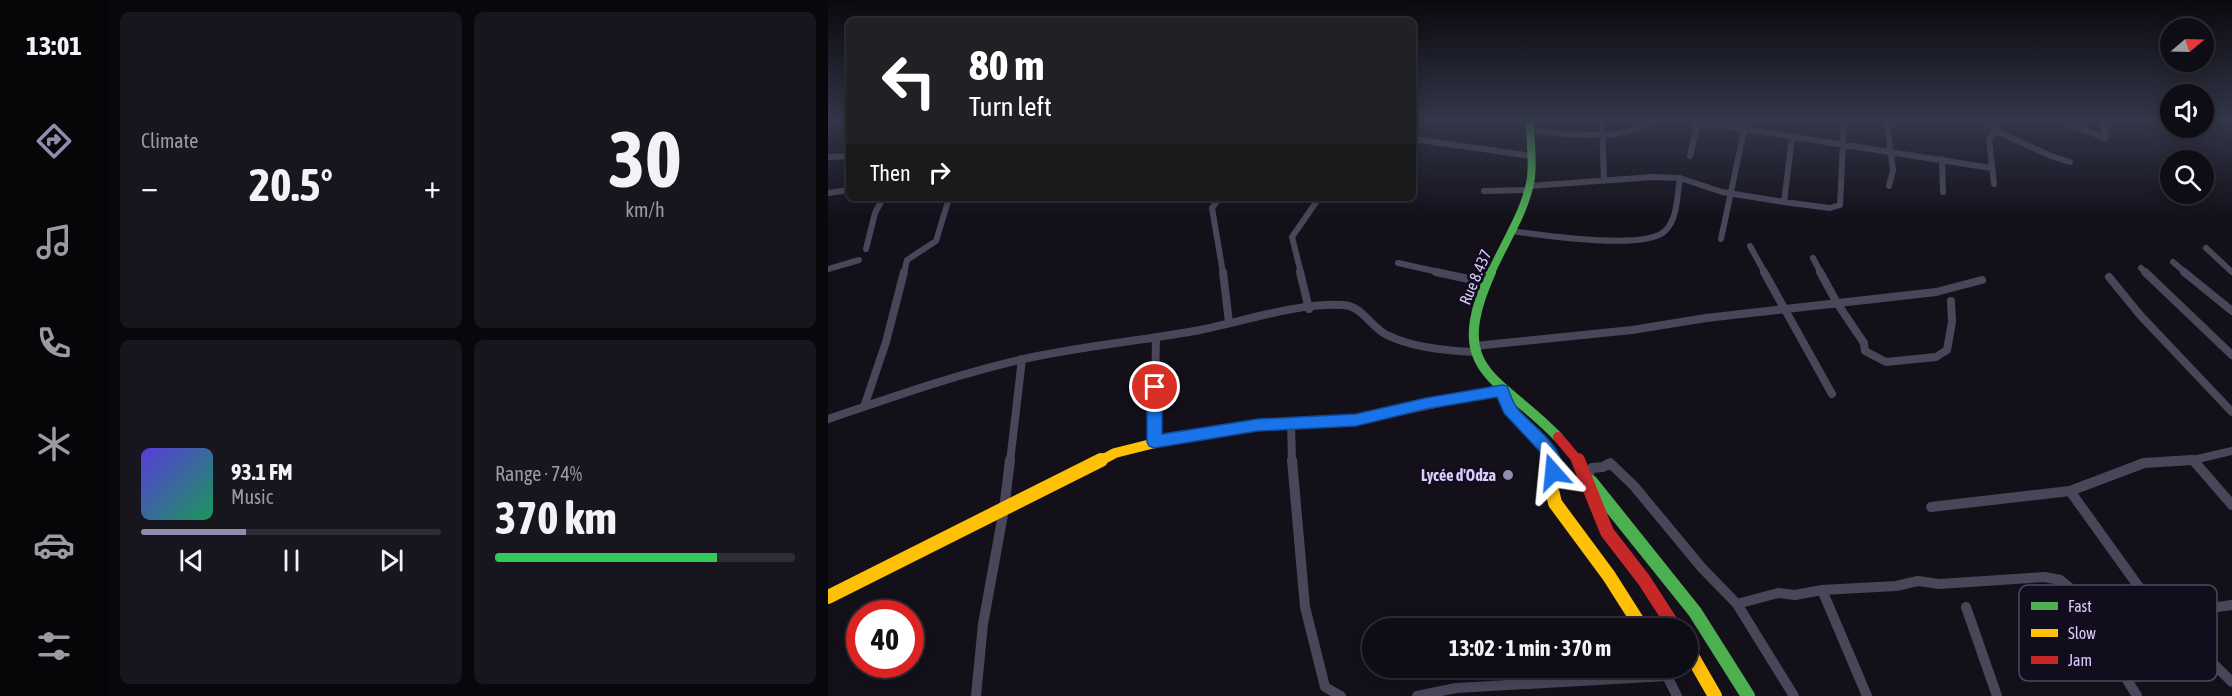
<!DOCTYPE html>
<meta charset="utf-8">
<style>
:root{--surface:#0e0c14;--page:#17151d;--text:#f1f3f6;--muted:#9b9ba0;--line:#2e2c34;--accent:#938bac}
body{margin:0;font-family:"Asap Condensed",sans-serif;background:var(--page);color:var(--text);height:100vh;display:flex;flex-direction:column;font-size:22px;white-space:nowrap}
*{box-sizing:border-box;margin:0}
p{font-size:20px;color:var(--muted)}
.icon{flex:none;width:33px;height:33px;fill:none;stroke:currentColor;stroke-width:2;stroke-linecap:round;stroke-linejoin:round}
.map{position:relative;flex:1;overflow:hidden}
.panel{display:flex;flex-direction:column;gap:12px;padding:12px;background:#08070b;width:720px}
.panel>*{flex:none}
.top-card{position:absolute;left:18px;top:18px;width:570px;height:183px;border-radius:9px;box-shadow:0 3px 15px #0003,0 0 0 2px var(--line);background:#202124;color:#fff;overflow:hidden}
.needle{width:39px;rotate:71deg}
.controls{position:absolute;left:1332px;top:18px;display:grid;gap:12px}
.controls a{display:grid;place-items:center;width:54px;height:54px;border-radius:50%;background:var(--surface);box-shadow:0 3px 15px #0003,0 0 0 2px var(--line);font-size:30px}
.speed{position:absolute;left:18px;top:600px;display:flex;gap:12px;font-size:30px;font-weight:700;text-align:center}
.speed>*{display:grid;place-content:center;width:78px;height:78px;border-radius:50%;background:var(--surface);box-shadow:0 3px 15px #0003,0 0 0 2px var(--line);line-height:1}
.speed .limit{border:9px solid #d22;background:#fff;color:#111}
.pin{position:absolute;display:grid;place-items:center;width:51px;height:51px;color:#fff;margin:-26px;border:3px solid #fff;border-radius:50%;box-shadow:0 2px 6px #0007}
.me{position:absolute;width:66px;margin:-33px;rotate:342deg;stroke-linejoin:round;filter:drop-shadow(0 0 4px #0008)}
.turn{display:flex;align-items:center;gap:21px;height:126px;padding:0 24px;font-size:27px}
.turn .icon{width:78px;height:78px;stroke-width:2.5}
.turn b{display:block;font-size:42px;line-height:51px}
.then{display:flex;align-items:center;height:57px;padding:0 24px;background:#0003;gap:12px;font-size:22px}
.big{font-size:45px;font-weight:700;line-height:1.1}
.panel .widget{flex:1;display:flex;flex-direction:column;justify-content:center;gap:9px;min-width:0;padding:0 21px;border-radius:9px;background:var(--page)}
.panel .dial{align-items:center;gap:0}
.dial b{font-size:78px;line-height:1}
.song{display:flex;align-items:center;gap:18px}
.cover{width:72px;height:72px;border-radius:9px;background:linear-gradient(135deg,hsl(250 70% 55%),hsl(150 70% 35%))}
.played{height:6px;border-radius:3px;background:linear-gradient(90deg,var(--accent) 35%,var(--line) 35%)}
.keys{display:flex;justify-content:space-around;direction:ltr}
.heat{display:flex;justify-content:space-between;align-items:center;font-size:33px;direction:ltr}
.charge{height:9px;border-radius:4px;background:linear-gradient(90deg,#34c759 74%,var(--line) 0)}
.panel .tiles{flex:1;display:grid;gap:12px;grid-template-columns:repeat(2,1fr)}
.trip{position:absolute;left:534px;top:618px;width:336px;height:60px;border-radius:30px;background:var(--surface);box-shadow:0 3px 15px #0003,0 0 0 2px var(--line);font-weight:700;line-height:60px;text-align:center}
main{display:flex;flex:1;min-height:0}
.tabs{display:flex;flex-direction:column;width:108px;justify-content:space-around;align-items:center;background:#060508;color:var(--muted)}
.tabs .icon{width:42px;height:42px}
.tabs .active{color:var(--accent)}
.tabs b{font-size:27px;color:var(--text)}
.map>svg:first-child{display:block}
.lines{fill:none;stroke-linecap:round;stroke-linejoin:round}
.street-far2{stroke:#49465a;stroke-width:6}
.street-far1{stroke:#49465a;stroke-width:8}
.street{stroke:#49465a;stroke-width:10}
.fast-far2{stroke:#4caf50;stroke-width:8}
.fast-far1{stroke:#4caf50;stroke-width:10}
.fast{stroke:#4caf50;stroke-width:14}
.slow-far1{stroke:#ffc107;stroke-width:10}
.slow{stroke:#ffc107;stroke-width:14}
.jam-far1{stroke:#c62828;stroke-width:10}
.jam{stroke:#c62828;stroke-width:14}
.route{fill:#1a73e8;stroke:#114b97;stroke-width:1.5}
.poi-dot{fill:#938bac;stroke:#120d1d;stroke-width:2}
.labels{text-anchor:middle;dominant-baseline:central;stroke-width:6;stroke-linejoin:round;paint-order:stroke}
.street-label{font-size:16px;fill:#d8cdfb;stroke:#120d1d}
.poi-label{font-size:16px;font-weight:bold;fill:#d8cdfb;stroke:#120d1d;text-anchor:end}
.key{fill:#120d1d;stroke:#4d4760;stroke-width:1.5}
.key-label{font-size:16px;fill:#d8cdfb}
</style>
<main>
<nav class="tabs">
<b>13:01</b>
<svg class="icon active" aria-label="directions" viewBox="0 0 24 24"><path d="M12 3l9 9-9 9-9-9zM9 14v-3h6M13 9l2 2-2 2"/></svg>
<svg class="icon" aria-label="music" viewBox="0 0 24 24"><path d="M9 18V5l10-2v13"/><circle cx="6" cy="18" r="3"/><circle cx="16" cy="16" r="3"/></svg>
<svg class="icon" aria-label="phone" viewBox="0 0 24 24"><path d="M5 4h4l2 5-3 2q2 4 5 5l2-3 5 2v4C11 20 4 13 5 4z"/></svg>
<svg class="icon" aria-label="climate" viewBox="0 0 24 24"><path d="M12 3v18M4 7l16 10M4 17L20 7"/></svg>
<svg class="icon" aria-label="car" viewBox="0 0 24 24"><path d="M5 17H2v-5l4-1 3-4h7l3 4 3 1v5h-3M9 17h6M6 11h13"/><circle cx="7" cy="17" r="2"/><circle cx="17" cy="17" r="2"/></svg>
<svg class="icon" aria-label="filters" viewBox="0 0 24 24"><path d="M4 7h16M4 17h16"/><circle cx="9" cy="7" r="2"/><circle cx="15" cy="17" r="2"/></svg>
</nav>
<section class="panel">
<div class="tiles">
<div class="widget"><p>Climate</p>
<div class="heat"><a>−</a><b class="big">20.5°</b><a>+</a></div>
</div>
<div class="widget dial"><b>30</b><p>km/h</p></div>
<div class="widget">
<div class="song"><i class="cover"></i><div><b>93.1 FM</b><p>Music</p></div></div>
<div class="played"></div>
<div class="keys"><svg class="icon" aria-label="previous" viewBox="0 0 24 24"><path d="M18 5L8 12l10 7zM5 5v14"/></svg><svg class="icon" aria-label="pause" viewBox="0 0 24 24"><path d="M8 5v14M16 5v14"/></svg><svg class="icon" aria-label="next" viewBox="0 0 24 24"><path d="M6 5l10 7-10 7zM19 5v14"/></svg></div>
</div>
<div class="widget"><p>Range · 74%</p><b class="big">370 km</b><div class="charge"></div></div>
</div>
</section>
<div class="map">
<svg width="1404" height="696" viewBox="0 0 1404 696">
<rect width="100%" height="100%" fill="#13101a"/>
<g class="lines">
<!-- street-far2 -->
<path class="street-far2" d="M774,121L776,181
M865,121L1163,168
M1158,121L1168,131L1161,139L1166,184
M1232,121L1277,138L1279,136L1273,121
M1059,123L1065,170L1061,186
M702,131C740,133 791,143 824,121
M1168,131L1223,156L1242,162
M585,139L704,156
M862,156L870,122
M0,157L21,156
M1114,159L1115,192
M701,186L825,177L852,178L894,192L956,202L964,138
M656,191L700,190
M0,193L21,190
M956,202L1002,208L1012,205L1016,121
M683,231C712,235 816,251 837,231C850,219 849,194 852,178
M893,239L918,121
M922,246L937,273
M1378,248L1404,272
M38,249L47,213L55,198
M985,258L993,273
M1345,262L1358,273
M570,263L615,273
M1313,268L1318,273
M0,269L31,260
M76,273L79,260L108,241L121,198
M395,273L384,208L390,200L397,198
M473,273L464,237L491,198"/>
<!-- street-far1 -->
<path class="street-far1" d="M395,272L401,323
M472,272L481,309
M608,272L659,283
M936,272L1004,394
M992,272L1009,303L1036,343L1037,351L1058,362L1108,357L1119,350L1124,322L1123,301
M1317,272L1404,355
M1356,272L1404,311
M1281,277L1312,315L1404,412
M647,346L804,330L878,318L1108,292L1154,280
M36,407L58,342L76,272
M0,419C65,397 129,374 196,359C254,346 313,341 372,330C418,321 467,303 515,305C535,306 542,327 559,335C585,348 619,351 648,352
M463,422L464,462
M326,442L328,337
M182,462L194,359
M1339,462L1365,460L1404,451"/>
<!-- street -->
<path class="street" d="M464,460L477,607L497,687L513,696
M1365,460L1404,505
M759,477L764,468L775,467L782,463L806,486L874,568L909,604L966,696
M1242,491L1321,601L1404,682
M1103,507L1242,491L1316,463L1364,460
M994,590L1039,696
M909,604L950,593L967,595L994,590L1068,586L1090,581L1111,584L1217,577L1232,580L1242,588L1309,696
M1138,607L1169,696
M1334,615L1404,605
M835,668L849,696
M148,696L155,624L176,509L182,460
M589,696L628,688L839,676"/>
<!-- fast-far2 -->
<path class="fast-far2" d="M663,273C676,243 698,211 703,178C705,159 703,140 701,121"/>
<!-- fast-far1 -->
<path class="fast-far1" d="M663,272C617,374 671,375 730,437"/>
<!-- fast -->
<path class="fast" d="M763,482L867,612L920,696"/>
<!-- slow-far1 -->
<path class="slow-far1" d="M616,401L674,390L681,409L724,455V462
M270,462L287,453L339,440"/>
<!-- slow -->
<path class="slow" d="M724,460V490L727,503L781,576L814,628
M0,597L273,460
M860,649L887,696"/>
<!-- jam-far1 -->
<path class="jam-far1" d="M730,437L751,462
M339,440L430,425L528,420L616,401"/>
<!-- jam -->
<path class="jam" d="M750,460L779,532L816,580L847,628"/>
</g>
<!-- sky -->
<linearGradient id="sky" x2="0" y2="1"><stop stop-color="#0a090e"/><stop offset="0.55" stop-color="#333749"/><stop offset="1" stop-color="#333749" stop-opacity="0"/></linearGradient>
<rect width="1404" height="219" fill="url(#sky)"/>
<!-- route -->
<path class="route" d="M327,382L334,387V434L430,419L528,414L598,398L674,385L679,386C682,393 684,402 689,408C703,426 744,450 731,477L725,478L720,477L717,457L676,413L669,397L598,409L528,426L430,431L326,448L321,446L319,442V387Z"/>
<!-- markers -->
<circle class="poi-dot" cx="680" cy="475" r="6"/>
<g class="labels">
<!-- street labels -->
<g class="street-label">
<text transform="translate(647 277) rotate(-67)">Rue 8.437</text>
</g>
<!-- poi labels -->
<g class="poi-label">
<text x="668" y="475">Lycée d'Odza</text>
</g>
</g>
<!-- legend -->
<rect x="1191" y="585" width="198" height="96" rx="9" class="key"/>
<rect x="1203" y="602" width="27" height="8" fill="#4caf50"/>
<rect x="1203" y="629" width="27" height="8" fill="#ffc107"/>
<rect x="1203" y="656" width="27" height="8" fill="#c62828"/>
<g class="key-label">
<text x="1240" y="612">Fast</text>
<text x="1240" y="639">Slow</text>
<text x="1240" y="666">Jam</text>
</g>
</svg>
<div class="controls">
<a><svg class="needle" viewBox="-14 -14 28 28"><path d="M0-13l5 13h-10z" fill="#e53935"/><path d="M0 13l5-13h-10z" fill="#9b9ba0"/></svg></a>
<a><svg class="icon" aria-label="sound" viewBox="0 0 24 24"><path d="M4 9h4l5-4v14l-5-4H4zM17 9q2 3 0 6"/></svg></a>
<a><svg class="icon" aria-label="search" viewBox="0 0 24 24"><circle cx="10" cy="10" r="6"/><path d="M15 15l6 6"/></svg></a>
</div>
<div class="speed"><div class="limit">40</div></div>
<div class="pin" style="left:327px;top:387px;background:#d93025"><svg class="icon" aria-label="arrive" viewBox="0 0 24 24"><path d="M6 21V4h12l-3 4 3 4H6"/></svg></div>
<svg class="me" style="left:725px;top:472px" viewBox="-20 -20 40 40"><path d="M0-17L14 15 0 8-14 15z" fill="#1a73e8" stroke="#fff" stroke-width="4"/></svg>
<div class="trip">13:02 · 1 min · 370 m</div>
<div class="top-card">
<div class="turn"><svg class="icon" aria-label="left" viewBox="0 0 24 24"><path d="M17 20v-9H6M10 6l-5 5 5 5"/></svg><div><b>80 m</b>Turn left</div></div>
<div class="then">Then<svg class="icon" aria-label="right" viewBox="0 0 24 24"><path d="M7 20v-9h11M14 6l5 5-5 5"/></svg></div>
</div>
</div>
</main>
